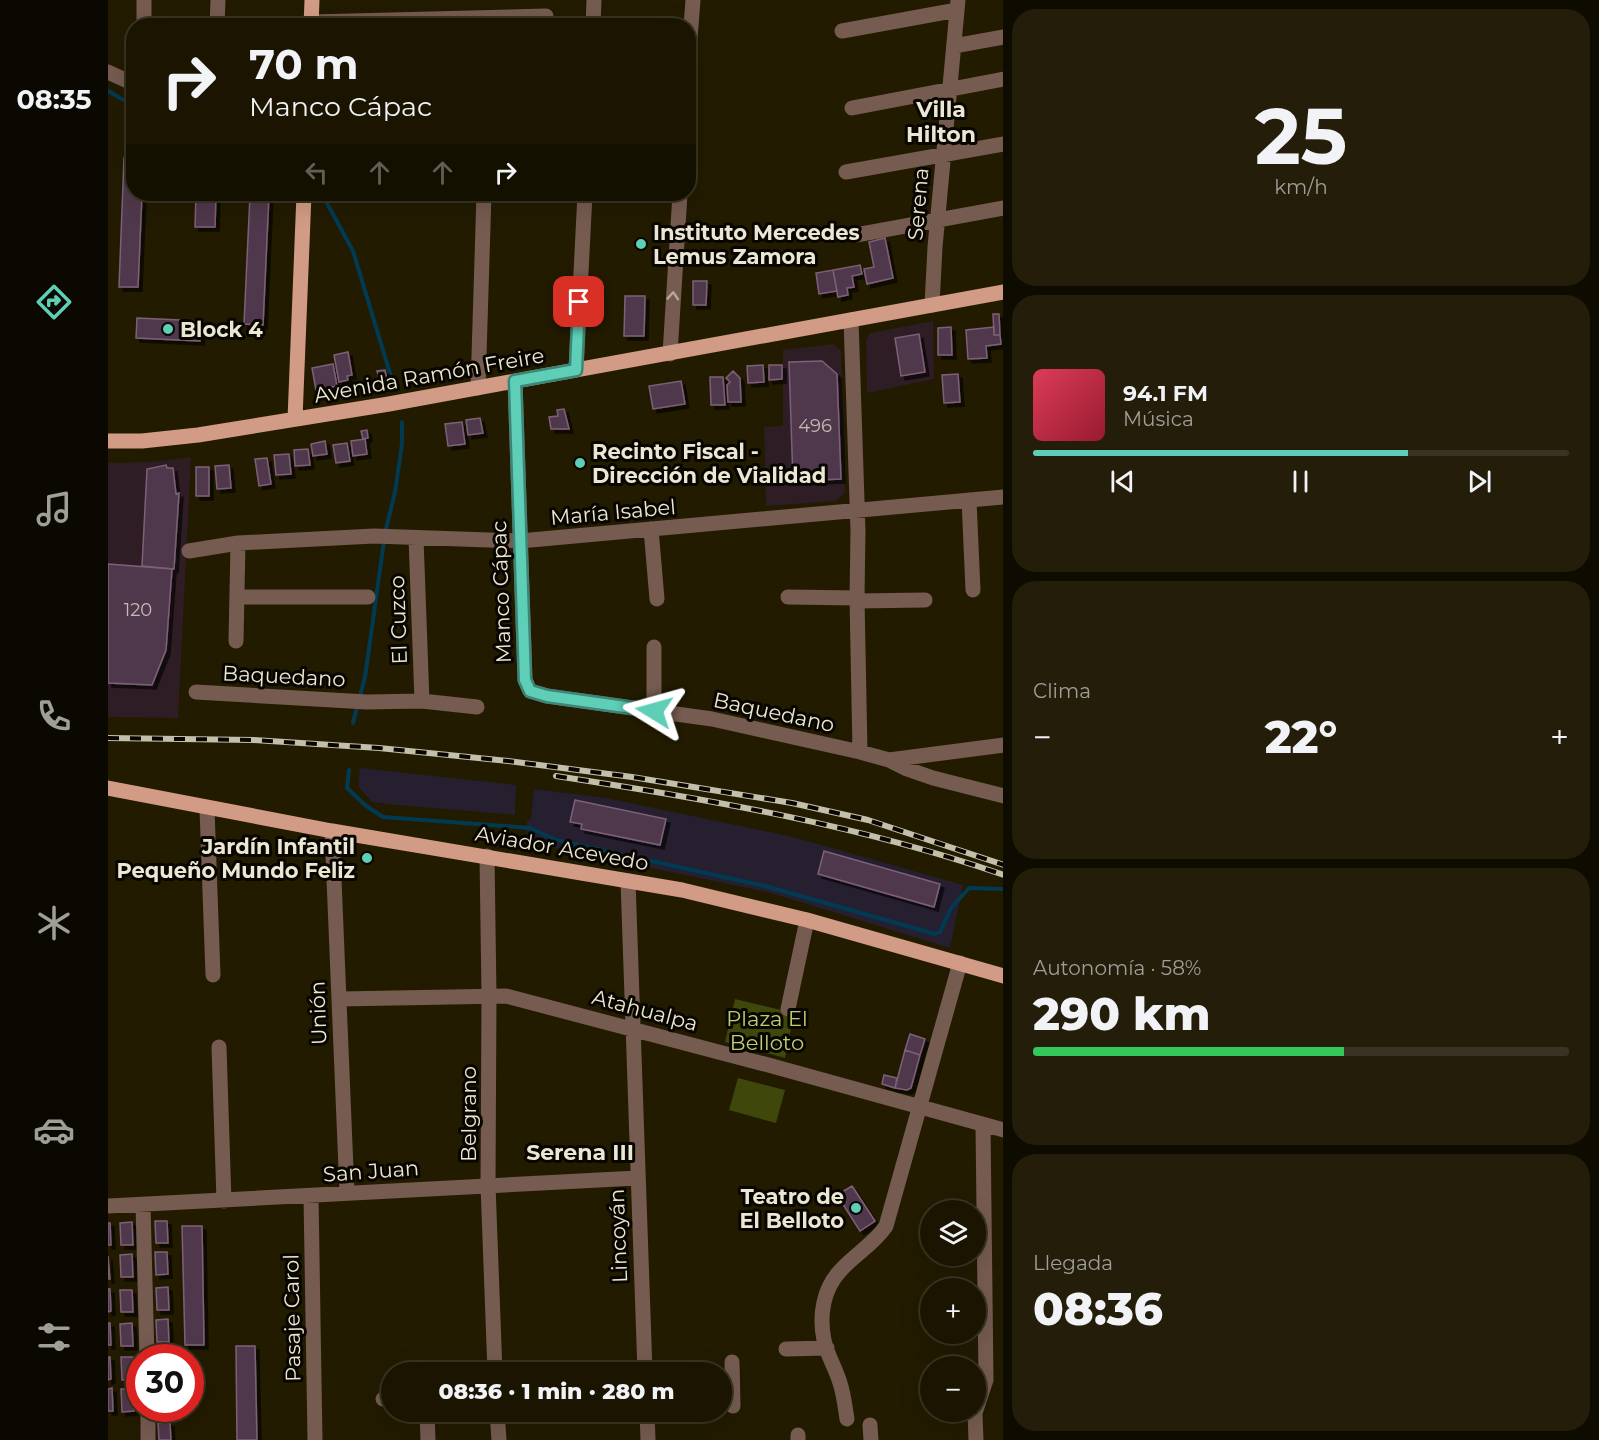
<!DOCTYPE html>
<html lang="es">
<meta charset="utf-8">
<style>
:root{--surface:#1a1400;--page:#231d0a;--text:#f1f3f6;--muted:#9f9e99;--line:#383322;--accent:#5eceb7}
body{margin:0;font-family:Montserrat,sans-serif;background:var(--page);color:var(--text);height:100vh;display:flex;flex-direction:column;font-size:22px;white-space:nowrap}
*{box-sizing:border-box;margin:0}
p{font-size:20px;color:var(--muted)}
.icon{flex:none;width:33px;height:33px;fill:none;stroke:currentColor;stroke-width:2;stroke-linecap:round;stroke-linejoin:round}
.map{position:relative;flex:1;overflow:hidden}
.sheet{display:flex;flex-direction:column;gap:9px;padding:9px;background:#0e0b00;width:596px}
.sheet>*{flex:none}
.banner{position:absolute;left:18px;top:18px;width:570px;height:183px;border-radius:24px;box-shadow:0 6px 24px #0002,0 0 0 2px var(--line);background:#1a1400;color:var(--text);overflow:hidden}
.buttons{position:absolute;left:812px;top:1200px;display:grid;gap:12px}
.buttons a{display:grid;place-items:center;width:66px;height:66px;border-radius:50%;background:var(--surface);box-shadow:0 6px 24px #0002,0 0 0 2px var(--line);font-size:30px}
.speed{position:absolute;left:18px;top:1344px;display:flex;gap:12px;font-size:30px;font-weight:700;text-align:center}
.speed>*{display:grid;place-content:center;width:78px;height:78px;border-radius:50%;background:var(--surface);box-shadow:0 6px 24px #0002,0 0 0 2px var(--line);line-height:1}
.speed .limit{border:9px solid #d22;background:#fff;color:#111}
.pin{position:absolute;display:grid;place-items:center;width:51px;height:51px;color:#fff;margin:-26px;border-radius:12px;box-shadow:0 3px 9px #0006}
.me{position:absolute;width:66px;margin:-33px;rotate:278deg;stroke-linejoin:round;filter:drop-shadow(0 0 4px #0008)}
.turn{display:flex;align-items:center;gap:21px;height:126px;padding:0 24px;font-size:27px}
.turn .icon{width:78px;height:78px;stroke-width:2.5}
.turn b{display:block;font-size:42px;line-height:51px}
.lanes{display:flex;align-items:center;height:57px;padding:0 24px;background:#0003;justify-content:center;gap:30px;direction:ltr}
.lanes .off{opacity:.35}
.big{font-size:45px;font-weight:800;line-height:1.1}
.sheet .tile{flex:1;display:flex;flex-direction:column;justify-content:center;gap:9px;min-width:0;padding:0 21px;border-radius:24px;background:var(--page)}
.sheet .dial{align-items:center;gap:0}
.dial b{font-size:78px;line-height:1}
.song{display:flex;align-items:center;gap:18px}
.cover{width:72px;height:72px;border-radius:9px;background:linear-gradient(135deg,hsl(350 70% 55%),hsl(350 70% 35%))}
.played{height:6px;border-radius:3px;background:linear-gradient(90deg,var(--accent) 70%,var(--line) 70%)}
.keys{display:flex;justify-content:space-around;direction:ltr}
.heat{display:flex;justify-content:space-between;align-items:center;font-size:33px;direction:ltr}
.charge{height:9px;border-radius:4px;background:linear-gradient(90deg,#34c759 58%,var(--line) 0)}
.trip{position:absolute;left:273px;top:1362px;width:351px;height:60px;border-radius:30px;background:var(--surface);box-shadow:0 6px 24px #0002,0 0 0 2px var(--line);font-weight:800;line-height:60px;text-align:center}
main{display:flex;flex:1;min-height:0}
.menu{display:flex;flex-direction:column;width:108px;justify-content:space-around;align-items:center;background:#0a0800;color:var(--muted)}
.menu .icon{width:42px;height:42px}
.menu .selected{color:var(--accent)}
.menu b{font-size:27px;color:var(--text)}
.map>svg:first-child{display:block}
.commercial{fill:#2e1d25}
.industrial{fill:#251f2f}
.green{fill:#40470a}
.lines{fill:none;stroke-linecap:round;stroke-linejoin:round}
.stream{stroke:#003b53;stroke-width:4}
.building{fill:#50374c;stroke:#7d6178;stroke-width:1.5;filter:url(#shadow)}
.minor{stroke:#755b50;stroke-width:15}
.major{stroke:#d29b85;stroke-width:15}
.rail-casing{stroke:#c4bfab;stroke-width:6}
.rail{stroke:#090600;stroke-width:4;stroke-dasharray:11;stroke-linecap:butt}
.oneway{stroke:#b6a899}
.route-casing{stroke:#3d8677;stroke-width:15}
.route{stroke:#5eceb7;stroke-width:10}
.poi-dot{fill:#5eceb7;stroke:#090600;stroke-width:2}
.labels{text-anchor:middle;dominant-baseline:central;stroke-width:6;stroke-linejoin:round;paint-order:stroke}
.number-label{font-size:18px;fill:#c4bbb3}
.street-label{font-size:21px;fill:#ebe7d5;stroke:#090600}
.poi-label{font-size:21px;font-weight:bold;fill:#ebe7d5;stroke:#090600;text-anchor:start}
.park-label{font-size:21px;fill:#bfce73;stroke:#090600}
.neighbourhood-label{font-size:22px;font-weight:bold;fill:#ebe7d5;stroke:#090600}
</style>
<main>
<nav class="menu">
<b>08:35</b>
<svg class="icon selected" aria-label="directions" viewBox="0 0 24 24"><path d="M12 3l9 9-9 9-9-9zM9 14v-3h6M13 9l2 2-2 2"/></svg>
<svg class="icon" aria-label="music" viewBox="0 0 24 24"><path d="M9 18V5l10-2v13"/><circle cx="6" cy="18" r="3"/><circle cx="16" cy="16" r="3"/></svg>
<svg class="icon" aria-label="phone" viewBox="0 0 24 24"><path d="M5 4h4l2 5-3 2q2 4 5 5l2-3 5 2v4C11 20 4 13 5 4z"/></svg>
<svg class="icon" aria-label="climate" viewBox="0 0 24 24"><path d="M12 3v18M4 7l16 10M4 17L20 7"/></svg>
<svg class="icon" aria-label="car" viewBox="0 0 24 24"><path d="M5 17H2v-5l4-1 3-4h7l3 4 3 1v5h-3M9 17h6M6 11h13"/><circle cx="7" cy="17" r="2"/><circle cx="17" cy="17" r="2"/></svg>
<svg class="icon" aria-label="filters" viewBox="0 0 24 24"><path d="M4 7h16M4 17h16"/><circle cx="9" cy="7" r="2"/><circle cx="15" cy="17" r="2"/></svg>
</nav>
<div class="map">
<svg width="896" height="1440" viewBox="0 0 896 1440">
<defs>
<filter id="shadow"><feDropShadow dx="4" dy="4" stdDeviation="0" flood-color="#0009"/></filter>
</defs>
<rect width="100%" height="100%" fill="#221b00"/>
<!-- commercial -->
<path class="commercial" d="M825,321L826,379L759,393L758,340L762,333Z
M726,344L733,351L737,492L728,501L658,506L656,427L675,426V350Z
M83,457L70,718L0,717V463L44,462Z"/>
<!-- industrial -->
<path class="industrial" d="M252,768L408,785L407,815L290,805L264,802L250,786Z
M426,789L498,798L685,837L855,885L842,948L660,892L422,843V837L419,835V822L423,817Z"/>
<!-- green -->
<path class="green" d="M627,999L686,1013L677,1058L617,1042Z
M630,1078L677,1090L668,1123L621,1110Z"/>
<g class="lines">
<!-- stream -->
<path class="stream" d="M0,91L26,106
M214,194L245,251L284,380
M277,533L287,492L294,444V422
M252,696L257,677L276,541
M245,723L249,707
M241,770L239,788L257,805L275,817L422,828L448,840L661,887L827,934L832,932L843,908L861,888L896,889"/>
</g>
<!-- building -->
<path class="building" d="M16,158H26V194H34L30,287H11Z
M88,194H108L107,227H87Z
M142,195H161L155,325L136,324Z
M777,238L785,278L759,284L756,269L766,267L761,242Z
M752,265L754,274L744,276L746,287L739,288L740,295L730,297L725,270Z
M725,270L729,291L711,294L708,273Z
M585,281H599L598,305H585Z
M517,296H537L536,336H516Z
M885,314H891L892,335H886Z
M29,318L93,321L92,341L28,338Z
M843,327L844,355H830V328Z
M886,327V335H892L893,344L878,346L879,358L860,359L858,330Z
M811,334L817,372L793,376L787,338Z
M240,352L244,375L239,376L240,380L231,382L226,355Z
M714,361L729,374L733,479L685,481L681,362Z
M225,364L229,386L208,390L204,368Z
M655,365L656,382L640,383L639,366Z
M661,365H674V379L661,380Z
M277,370L279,380L272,382L269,371Z
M625,371L632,378L633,402H620L619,385L622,382L618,378Z
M850,374L852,402L836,403L834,375Z
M602,377H615L617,405H603Z
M573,381L577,404L545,409L541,386Z
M456,409L461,429H443L441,417L450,416L449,410Z
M372,418L375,433L360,435L358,420Z
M354,422L357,444L340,446L337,424Z
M259,430L260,438L255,439L253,431Z
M257,439L259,454L245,456L243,441Z
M217,441L219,454L205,456L203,444Z
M239,443L242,461L228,463L225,445Z
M200,449L202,465L187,466L186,450Z
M181,454L183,474L168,475L166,455Z
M159,458L163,484L151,486L147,459Z
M58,465L59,468H65L68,494L71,493L66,569L34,566L39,469Z
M121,465L123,488L109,489L107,466Z
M88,467H101V496H88Z
M0,564L64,569L58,650L44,685L0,683Z
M467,800L558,819L552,845L473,829L474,824L462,822Z
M716,851L832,884L826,907L710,874Z
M802,1034L817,1039L812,1055L797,1050Z
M797,1050L812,1055L803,1088L799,1090L787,1088Z
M776,1075L789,1078L787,1088L774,1084Z
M744,1186L767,1221L752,1231L729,1195Z
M47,1221H59L60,1243H48Z
M24,1222L25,1245H13L12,1223Z
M0,1223H2L3,1245H0Z
M74,1226H94L96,1345H77Z
M47,1252H59L60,1274L48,1275Z
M24,1254L25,1277H13L12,1255Z
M0,1256L2,1279H0Z
M60,1287L61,1310H49L48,1288Z
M0,1289H2L3,1311L0,1312Z
M12,1290H24L25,1312H13Z
M60,1319L61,1342H49L48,1320Z
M0,1323H2L3,1345H0Z
M24,1323L25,1346H13L12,1324Z
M128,1346H147L149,1440H129Z
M0,1357H2L3,1379L0,1380Z
M13,1357H25L26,1379L14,1380Z
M4,1388L5,1411H0V1389Z
M13,1389H25L26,1411L14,1412Z
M50,1423H62L63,1440H51Z"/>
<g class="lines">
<!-- minor -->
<path class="minor" d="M204,22L438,16
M36,26V0
M109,26L110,0
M485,26L486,0
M734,31L849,10
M846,46L896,37
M580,65L585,0
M0,72L26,84
M744,108L896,79
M738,172L896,144
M748,235L896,208
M824,305L827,247L850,0
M743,320L750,531L749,598L752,752
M562,354L572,194
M468,370L477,194
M407,381L417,680L422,691L439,696L604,719L752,752L781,760L799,769L825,778L896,796
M370,388L376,194
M861,500L865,590
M543,529L549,599
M308,538L314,701
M81,551L130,543L266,536L412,541L896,497
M129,597H260
M680,597L749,598
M749,601L817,600
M128,641L130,543
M546,647V711
M88,692L259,702L314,701L369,707
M781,760L896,745
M99,809L105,975
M224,831L239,1193
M379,856L381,995L380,1185L387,1372
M520,881C527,1045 530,1209 537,1372
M231,999L398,996L664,1066L896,1130
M680,1009L699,920
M111,1047L116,1201
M203,1196L207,1440
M35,1205L39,1358
M0,1206L529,1178
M678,1349L719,1348
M624,1362L625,1406
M275,1399H284
M40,1408V1440
M319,1412L320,1440
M389,1412L391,1440
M539,1412L540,1440
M739,1419C737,1407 736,1395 732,1383C728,1369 719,1355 716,1340C711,1316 715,1289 732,1271C746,1255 766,1244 778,1226L852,963
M762,1425L763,1440
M690,1435V1440
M868,1440L867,1413L878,1380L875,1125"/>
<!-- major -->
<path class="major" d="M203,26L204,0
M187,419L196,194
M0,441H34L90,435L281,404L896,292
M0,788L224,831L574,890L699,920L896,976"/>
<!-- rail casing -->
<g class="rail-casing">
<path id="rail" d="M0,738L145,740L271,748L400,761L524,777L684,803L760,820L896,865
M448,776C599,799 751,825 896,875"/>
</g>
<!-- rail -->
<use href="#rail" class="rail"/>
</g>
<!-- one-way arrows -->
<defs><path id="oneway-chevron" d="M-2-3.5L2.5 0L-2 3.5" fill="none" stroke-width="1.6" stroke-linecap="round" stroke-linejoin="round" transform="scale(1.5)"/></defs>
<use class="oneway" href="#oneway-chevron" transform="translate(565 296) rotate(-86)"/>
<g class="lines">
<!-- route casing -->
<g class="route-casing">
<path id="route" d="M471,302L468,370L407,381L417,680L422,691L439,696L546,711"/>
</g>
<!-- route -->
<use href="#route" class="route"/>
</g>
<!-- markers -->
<g class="poi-dot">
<circle cx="533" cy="244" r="6"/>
<circle cx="60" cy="329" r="6"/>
<circle cx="472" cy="463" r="6"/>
<circle cx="259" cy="858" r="6"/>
<circle cx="748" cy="1208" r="6"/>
</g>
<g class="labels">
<!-- number labels -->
<g class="number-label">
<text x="707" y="426">496</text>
<text x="30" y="610">120</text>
</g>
<!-- street labels -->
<g class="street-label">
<text transform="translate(810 204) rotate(-85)">Serena</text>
<text transform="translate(321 375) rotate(-10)">Avenida Ramón Freire</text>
<text transform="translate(505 512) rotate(-5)">María Isabel</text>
<text transform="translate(393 592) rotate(-92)">Manco Cápac</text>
<text transform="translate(290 620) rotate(-92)">El Cuzco</text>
<text transform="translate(176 676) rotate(3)">Baquedano</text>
<text transform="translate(666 712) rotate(12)">Baquedano</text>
<text transform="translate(454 848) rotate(10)">Aviador Acevedo</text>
<text transform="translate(537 1010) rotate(15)">Atahualpa</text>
<text transform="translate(210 1013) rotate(-92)">Unión</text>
<text transform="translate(360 1114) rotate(-90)">Belgrano</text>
<text transform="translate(263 1171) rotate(-4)">San Juan</text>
<text transform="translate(510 1236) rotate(-92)">Lincoyán</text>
<text transform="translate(184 1318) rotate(-91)">Pasaje Carol</text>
</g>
<!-- poi labels -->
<g class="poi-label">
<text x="545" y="232">Instituto Mercedes<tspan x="545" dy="24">Lemus Zamora</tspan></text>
<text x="72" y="329">Block 4</text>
<text x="484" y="451">Recinto Fiscal -<tspan x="484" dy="24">Dirección de Vialidad</tspan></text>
<text x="247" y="846" text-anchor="end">Jardín Infantil<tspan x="247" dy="24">Pequeño Mundo Feliz</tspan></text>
<text x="736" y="1196" text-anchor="end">Teatro de<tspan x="736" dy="24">El Belloto</tspan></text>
</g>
<!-- park labels -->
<g class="park-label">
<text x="659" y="1018">Plaza El<tspan x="659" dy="24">Belloto</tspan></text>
</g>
<!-- neighbourhood labels -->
<g class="neighbourhood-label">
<text x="833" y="109">Villa<tspan x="833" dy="25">Hilton</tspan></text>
<text x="472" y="1152">Serena III</text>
</g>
</g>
</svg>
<div class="buttons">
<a><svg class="icon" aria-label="layers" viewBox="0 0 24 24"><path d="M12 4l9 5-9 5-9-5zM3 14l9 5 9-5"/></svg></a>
<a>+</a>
<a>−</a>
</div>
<div class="speed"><div class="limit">30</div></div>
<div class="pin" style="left:471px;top:302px;background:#d93025"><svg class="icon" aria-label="arrive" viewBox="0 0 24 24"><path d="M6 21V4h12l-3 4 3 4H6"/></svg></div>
<svg class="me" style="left:546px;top:711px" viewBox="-20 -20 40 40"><path d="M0-17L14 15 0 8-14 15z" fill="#5eceb7" stroke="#fff" stroke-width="4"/></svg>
<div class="trip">08:36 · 1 min · 280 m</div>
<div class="banner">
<div class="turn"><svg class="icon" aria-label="right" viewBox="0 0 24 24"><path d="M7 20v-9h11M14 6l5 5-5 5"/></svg><div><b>70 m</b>Manco Cápac</div></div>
<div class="lanes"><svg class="icon off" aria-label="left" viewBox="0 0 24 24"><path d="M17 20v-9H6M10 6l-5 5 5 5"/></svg><svg class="icon off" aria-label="ahead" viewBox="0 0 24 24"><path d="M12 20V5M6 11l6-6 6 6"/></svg><svg class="icon off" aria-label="ahead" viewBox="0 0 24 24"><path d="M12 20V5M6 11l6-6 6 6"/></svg><svg class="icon" aria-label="right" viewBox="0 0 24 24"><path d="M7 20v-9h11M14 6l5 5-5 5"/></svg></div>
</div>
</div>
<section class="sheet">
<div class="tile dial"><b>25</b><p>km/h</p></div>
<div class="tile">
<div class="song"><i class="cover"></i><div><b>94.1 FM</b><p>Música</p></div></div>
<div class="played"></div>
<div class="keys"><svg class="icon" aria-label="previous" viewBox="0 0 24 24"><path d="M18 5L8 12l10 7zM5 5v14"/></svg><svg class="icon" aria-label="pause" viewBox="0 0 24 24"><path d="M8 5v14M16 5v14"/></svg><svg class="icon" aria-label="next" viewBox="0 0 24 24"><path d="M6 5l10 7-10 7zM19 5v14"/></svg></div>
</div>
<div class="tile"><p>Clima</p>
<div class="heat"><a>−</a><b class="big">22°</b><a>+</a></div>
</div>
<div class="tile"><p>Autonomía · 58%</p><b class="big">290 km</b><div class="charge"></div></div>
<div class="tile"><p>Llegada</p><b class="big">08:36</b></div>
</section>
</main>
